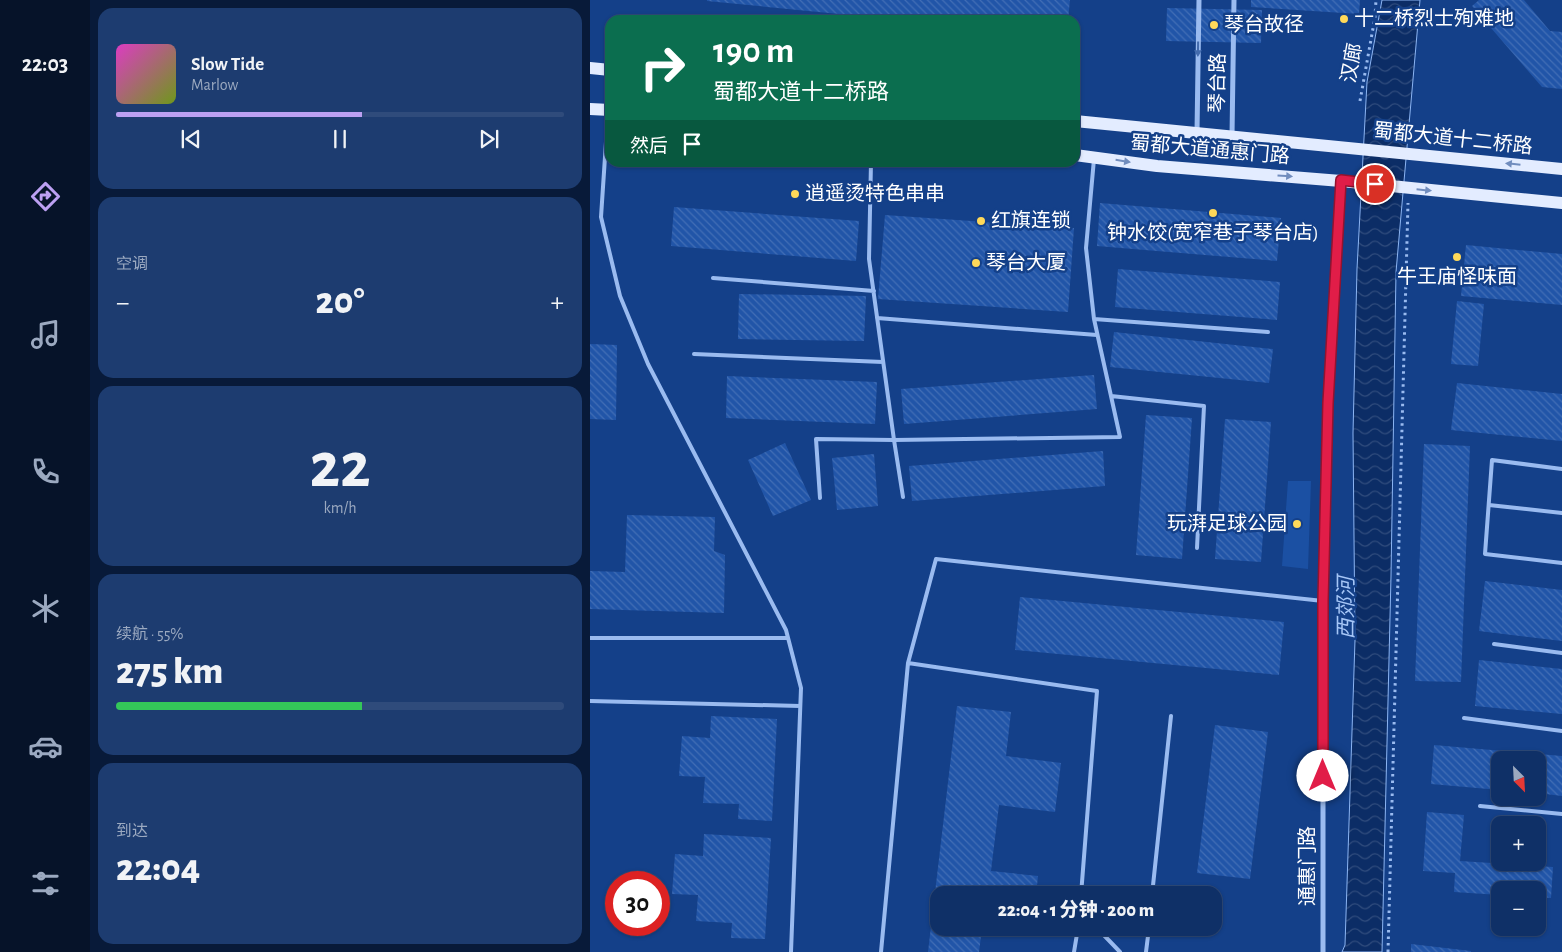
<!DOCTYPE html>
<html lang="zh">
<meta charset="utf-8">
<style>
:root{--surface:#0f3067;--page:#1d3c70;--text:#f1f3f6;--muted:#9ba9c0;--line:#2f4b7b;--accent:#bca0f2}
body{margin:0;font-family:"Alegreya Sans","Noto Sans SC",sans-serif;background:var(--page);color:var(--text);height:100vh;display:flex;flex-direction:column;font-size:19px;white-space:nowrap}
*{box-sizing:border-box;margin:0}
p{font-size:16px;color:var(--muted)}
.icon{flex:none;width:28px;height:28px;fill:none;stroke:currentColor;stroke-width:2;stroke-linecap:round;stroke-linejoin:round}
.map{position:relative;flex:1;overflow:hidden}
.sheet{display:flex;flex-direction:column;gap:8px;padding:8px;background:#081a39;width:500px}
.sheet>*{flex:none}
.top-card{position:absolute;left:15px;top:15px;width:475px;height:152px;border-radius:15px;box-shadow:0 1px 4px #0004,0 0 0 1px var(--line);background:#0b6e4f;color:#fff;overflow:hidden}
.needle{width:32px;rotate:156deg}
.buttons{position:absolute;left:901px;top:751px;display:grid;gap:10px}
.buttons a{display:grid;place-items:center;width:55px;height:55px;border-radius:10px;background:var(--surface);box-shadow:0 1px 4px #0004,0 0 0 1px var(--line);font-size:25px}
.speed{position:absolute;left:15px;top:871px;display:flex;gap:10px;font-size:25px;font-weight:700;text-align:center}
.speed>*{display:grid;place-content:center;width:65px;height:65px;border-radius:50%;background:var(--surface);box-shadow:0 1px 4px #0004,0 0 0 1px var(--line);line-height:1}
.speed .limit{border:8px solid #d22;background:#fff;color:#111}
.pin{position:absolute;display:grid;place-items:center;width:42px;height:42px;color:#fff;margin:-21px;border:2px solid #fff;border-radius:50%;box-shadow:0 1px 5px #0007}
.me{position:absolute;width:55px;margin:-28px;rotate:0deg;stroke-linejoin:round;filter:drop-shadow(0 0 4px #0008)}
.turn{display:flex;align-items:center;gap:18px;height:105px;padding:0 25px;font-size:22px}
.turn .icon{width:65px;height:65px;stroke-width:2.5}
.turn b{display:block;font-size:35px;line-height:42px}
.then{display:flex;align-items:center;height:48px;padding:0 25px;background:#0003;gap:10px;font-size:19px}
.big{font-size:38px;font-weight:800;line-height:1.1}
.sheet .widget{flex:1;display:flex;flex-direction:column;justify-content:center;gap:8px;min-width:0;padding:0 18px;border-radius:15px;background:var(--page)}
.sheet .dial{align-items:center;gap:0}
.dial b{font-size:65px;line-height:1}
.song{display:flex;align-items:center;gap:15px}
.cover{width:60px;height:60px;border-radius:8px;background:linear-gradient(135deg,hsl(310 70% 55%),hsl(80 70% 35%))}
.played{height:5px;border-radius:2px;background:linear-gradient(90deg,var(--accent) 55%,var(--line) 55%)}
.keys{display:flex;justify-content:space-around;direction:ltr}
.heat{display:flex;justify-content:space-between;align-items:center;font-size:28px;direction:ltr}
.charge{height:8px;border-radius:4px;background:linear-gradient(90deg,#34c759 55%,var(--line) 0)}
.trip{position:absolute;left:340px;top:886px;width:292px;height:50px;border-radius:15px;background:var(--surface);box-shadow:0 1px 4px #0004,0 0 0 1px var(--line);font-weight:800;line-height:50px;text-align:center}
main{display:flex;flex:1;min-height:0}
.tabs{display:flex;flex-direction:column;width:90px;justify-content:space-around;align-items:center;background:#061329;color:var(--muted)}
.tabs .icon{width:35px;height:35px}
.tabs .active{color:var(--accent)}
.tabs b{font-size:22px;color:var(--text)}
.map>svg:first-child{display:block}
.grass{fill:#1b50a3}
.water{fill:url(#water-waves);stroke:#8cb5f3}
.building{fill:url(#building-back-hatch)}
.lines{fill:none;stroke-linecap:round;stroke-linejoin:round}
.path{stroke:#9abbf0;stroke-width:3;stroke-dasharray:2.5 4;stroke-linecap:butt}
.service{stroke:#9abbf0;stroke-width:4}
.minor{stroke:#9abbf0;stroke-width:5}
.primary{stroke:#e3ecff;stroke-width:12}
.oneway{fill:#436bad}
.oneway2{fill:#718dbe}
.route-casing{stroke:#92132f;stroke-width:12}
.route{stroke:#e11d48;stroke-width:9}
.poi-dot{fill:#ffd959;stroke:#144089;stroke-width:2}
.labels{text-anchor:middle;dominant-baseline:central;stroke-width:5;stroke-linejoin:round;paint-order:stroke}
.poi-label{font-size:20px;fill:#fff;stroke:#144089;text-anchor:start}
.street-label{font-size:20px;fill:#fff;stroke:#144089}
.water-label{font-size:21px;font-style:italic;fill:#a6c6f7;stroke:#144089}
</style>
<main>
<nav class="tabs">
<b>22:03</b>
<svg class="icon active" aria-label="directions" viewBox="0 0 24 24"><path d="M12 3l9 9-9 9-9-9zM9 14v-3h6M13 9l2 2-2 2"/></svg>
<svg class="icon" aria-label="music" viewBox="0 0 24 24"><path d="M9 18V5l10-2v13"/><circle cx="6" cy="18" r="3"/><circle cx="16" cy="16" r="3"/></svg>
<svg class="icon" aria-label="phone" viewBox="0 0 24 24"><path d="M5 4h4l2 5-3 2q2 4 5 5l2-3 5 2v4C11 20 4 13 5 4z"/></svg>
<svg class="icon" aria-label="climate" viewBox="0 0 24 24"><path d="M12 3v18M4 7l16 10M4 17L20 7"/></svg>
<svg class="icon" aria-label="car" viewBox="0 0 24 24"><path d="M5 17H2v-5l4-1 3-4h7l3 4 3 1v5h-3M9 17h6M6 11h13"/><circle cx="7" cy="17" r="2"/><circle cx="17" cy="17" r="2"/></svg>
<svg class="icon" aria-label="filters" viewBox="0 0 24 24"><path d="M4 7h16M4 17h16"/><circle cx="9" cy="7" r="2"/><circle cx="15" cy="17" r="2"/></svg>
</nav>
<section class="sheet">
<div class="widget">
<div class="song"><i class="cover"></i><div><b>Slow Tide</b><p>Marlow</p></div></div>
<div class="played"></div>
<div class="keys"><svg class="icon" aria-label="previous" viewBox="0 0 24 24"><path d="M18 5L8 12l10 7zM5 5v14"/></svg><svg class="icon" aria-label="pause" viewBox="0 0 24 24"><path d="M8 5v14M16 5v14"/></svg><svg class="icon" aria-label="next" viewBox="0 0 24 24"><path d="M6 5l10 7-10 7zM19 5v14"/></svg></div>
</div>
<div class="widget"><p>空调</p>
<div class="heat"><a>−</a><b class="big">20°</b><a>+</a></div>
</div>
<div class="widget dial"><b>22</b><p>km/h</p></div>
<div class="widget"><p>续航 · 55%</p><b class="big">275 km</b><div class="charge"></div></div>
<div class="widget"><p>到达</p><b class="big">22:04</b></div>
</section>
<div class="map">
<svg width="972" height="952" viewBox="0 0 972 952">
<defs>
<pattern id="water-waves" width="16" height="10" patternUnits="userSpaceOnUse" patternTransform="scale(1.25)"><rect width="16" height="10" fill="#0c2d66"/><path d="M0 5q4-4 8 0t8 0" fill="none" stroke="#304c7d"/></pattern>
<pattern id="building-back-hatch" width="6" height="6" patternUnits="userSpaceOnUse" patternTransform="scale(1.25)"><rect width="6" height="6" fill="#2155a8"/><path d="M-1 5l2 2M0 0l6 6M5-1l2 2" fill="none" stroke="#426eb5"/></pattern>
</defs>
<rect width="100%" height="100%" fill="#144089"/>
<!-- grass -->
<path class="grass" d="M698,481H721L718,569L692,566Z"/>
<!-- water -->
<path class="water" d="M792,0H830L806,272L801,576L792,952H752L755,945L765,640L763,433L767,269L777,82Z"/>
<!-- building -->
<path class="building" d="M117,0H480L478,20H311L117,1Z
M661,0H770L769,14L661,7Z
M889,0H934L960,31L972,32V89L952,87L882,6Z
M577,8L672,10L671,43L576,41Z
M510,203L691,218L687,261L507,246Z
M84,207L269,221L266,261L81,246Z
M295,215L484,228L478,312L288,299Z
M876,245L972,254V305L871,296Z
M528,269L690,282L687,320L525,307Z
M149,294L276,296L274,341L148,339Z
M867,301L894,304L888,366L861,364Z
M524,332L683,349L679,383L520,367Z
M0,344L27,345L26,420L0,419Z
M504,375L507,409L314,424L311,389Z
M137,376L287,382L285,424L136,418Z
M867,383L972,394V441L861,430Z
M556,415L602,418L592,559L546,555Z
M635,419L681,422L671,562L625,559Z
M195,443L221,500L183,516L158,460Z
M834,444L880,446L871,682L825,681Z
M513,451L515,486L322,501L319,466Z
M284,454L288,506L247,510L242,458Z
M37,515L125,517L124,551L135,555L134,613L0,609V571L35,572Z
M895,581L972,590V641L889,631Z
M430,597L694,622L689,675L425,650Z
M889,660L972,669V714L885,706Z
M367,706L421,712L416,756L471,763L465,812L409,805L401,871L448,876L446,895H349V928H392L389,952H338Z
M121,716L187,719L182,821L148,819L149,804L113,803L115,777L89,776L92,736L120,738Z
M625,725L678,732L660,879L607,873Z
M844,745L972,756V796L948,793V760H910V790L841,784Z
M837,812L874,815L870,861L963,867L961,898L948,897V890H910V895L864,892L865,873L833,871Z
M114,834L181,838L175,939L141,938L142,923L106,921L108,895L82,894L85,854L113,856Z
M400,928H442V933L400,929Z
M821,944L881,951V952H821Z"/>
<g class="lines">
<!-- path -->
<path class="path" d="M770,101L785,17L786,0
M798,952L818,203"/>
<!-- service -->
<path class="service" d="M18,112L11,217L30,296L58,364L196,630L211,688L201,952
M504,159L496,248L504,319L678,332
M281,162L279,259L304,440L530,437L521,396
M123,278L284,291
M287,318L507,335
M504,319L521,396L614,406L607,548
M104,354L293,362
M972,469L902,460L895,554L972,563
M230,498L226,439L304,440L313,497
M899,505L972,513
M0,638H198
M904,644L972,653
M318,663L346,559L733,601
M0,701L210,706
M874,718L972,731
M890,806L972,814
M562,895L581,716
M507,928L530,952
M291,952L318,663L507,691L491,895
M484,952L488,928
M556,952L559,928"/>
<!-- minor -->
<path class="minor" d="M607,132L609,0
M642,136L644,0
M733,952V601L738,403L751,181"/>
<!-- primary -->
<path class="primary" d="M0,68L20,70
M0,109L20,110
M485,121L972,169
M485,155L567,166L751,181L972,203"/>
</g>
<!-- one-way arrows -->
<defs><path id="oneway-solid" d="M-6-.8H1V-3.2L6.5 0L1 3.2V.8H-6Z" transform="scale(1.25)"/></defs>
<use class="oneway" href="#oneway-solid" transform="translate(608 49) rotate(91)"/>
<g class="oneway2">
<use href="#oneway-solid" transform="translate(533 161) rotate(9)"/>
<use href="#oneway-solid" transform="translate(923 164) rotate(-174)"/>
<use href="#oneway-solid" transform="translate(695 176) rotate(4)"/>
<use href="#oneway-solid" transform="translate(834 190) rotate(6)"/>
</g>
<g class="lines">
<!-- route casing -->
<g class="route-casing">
<path id="route" d="M733,776V601L738,403L751,180L785,184"/>
</g>
<!-- route -->
<use href="#route" class="route"/>
</g>
<!-- markers -->
<g class="poi-dot">
<circle cx="754" cy="19" r="5"/>
<circle cx="624" cy="25" r="5"/>
<circle cx="205" cy="194" r="5"/>
<circle cx="623" cy="213" r="5"/>
<circle cx="391" cy="221" r="5"/>
<circle cx="867" cy="257" r="5"/>
<circle cx="386" cy="263" r="5"/>
<circle cx="707" cy="524" r="5"/>
</g>
<g class="labels">
<!-- poi labels -->
<g class="poi-label">
<text x="764" y="19">十二桥烈士殉难地</text>
<text x="634" y="25">琴台故径</text>
<text x="215" y="194">逍遥烫特色串串</text>
<text x="401" y="221">红旗连锁</text>
<text x="623" y="233" text-anchor="middle">钟水饺(宽窄巷子琴台店)</text>
<text x="396" y="263">琴台大厦</text>
<text x="867" y="277" text-anchor="middle">牛王庙怪味面</text>
<text x="697" y="524" text-anchor="end">玩湃足球公园</text>
</g>
<!-- street labels -->
<g class="street-label">
<text transform="translate(762 63) rotate(-80)">汉廊</text>
<text transform="translate(628 83) rotate(-89)">琴台路</text>
<text transform="translate(863 139) rotate(6)">蜀都大道十二桥路</text>
<text transform="translate(620 150) rotate(5)">蜀都大道通惠门路</text>
<text transform="translate(718 866) rotate(-90)">通惠门路</text>
</g>
<!-- water labels -->
<g class="water-label">
<text transform="translate(756 608) rotate(-90)">西郊河</text>
</g>
</g>
</svg>
<div class="buttons">
<a><svg class="needle" viewBox="-14 -14 28 28"><path d="M0-13l5 13h-10z" fill="#e53935"/><path d="M0 13l5-13h-10z" fill="#9ba9c0"/></svg></a>
<a>+</a>
<a>−</a>
</div>
<div class="speed"><div class="limit">30</div></div>
<div class="pin" style="left:785px;top:184px;background:#d93025"><svg class="icon" aria-label="arrive" viewBox="0 0 24 24"><path d="M6 21V4h12l-3 4 3 4H6"/></svg></div>
<svg class="me" style="left:733px;top:776px" viewBox="-20 -20 40 40"><circle r="19" fill="#fff"/><path d="M0-13L10 11 0 6-10 11z" fill="#e11d48"/></svg>
<div class="trip">22:04 · 1 分钟 · 200 m</div>
<div class="top-card">
<div class="turn"><svg class="icon" aria-label="right" viewBox="0 0 24 24"><path d="M7 20v-9h11M14 6l5 5-5 5"/></svg><div><b>190 m</b>蜀都大道十二桥路</div></div>
<div class="then">然后<svg class="icon" aria-label="arrive" viewBox="0 0 24 24"><path d="M6 21V4h12l-3 4 3 4H6"/></svg></div>
</div>
</div>
</main>
